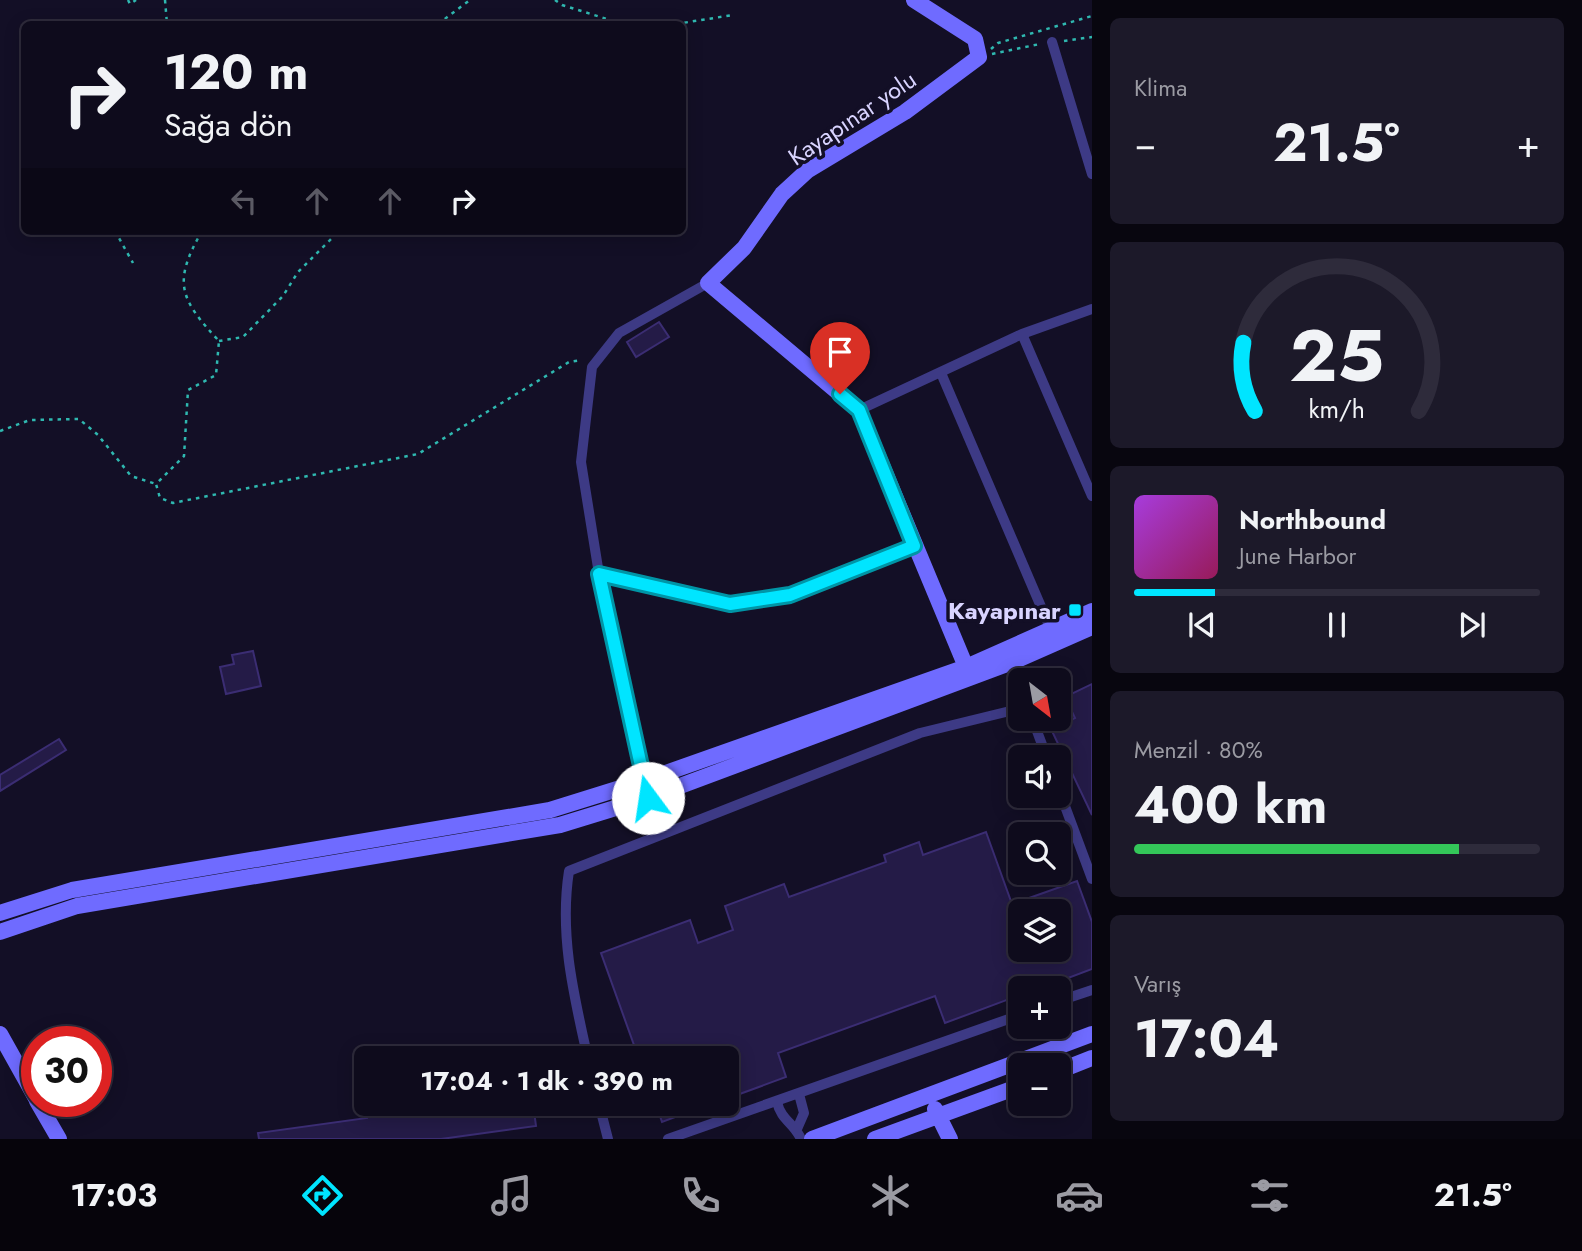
<!DOCTYPE html>
<html lang="tr">
<meta charset="utf-8">
<style>
:root{--surface:#0e0b1c;--page:#1c1929;--text:#f1f3f6;--muted:#9b9ba3;--line:#2e2b3b;--accent:#00e5ff}
body{margin:0;font-family:Jost,sans-serif;background:var(--page);color:var(--text);height:100vh;display:flex;flex-direction:column;font-size:26px;white-space:nowrap}
*{box-sizing:border-box;margin:0}
p{font-size:23px;color:var(--muted)}
.icon{flex:none;width:38px;height:38px;fill:none;stroke:currentColor;stroke-width:2;stroke-linecap:round;stroke-linejoin:round}
.map{position:relative;flex:1;overflow:hidden}
.details{display:flex;flex-direction:column;gap:18px;padding:18px;background:#08060f;width:490px}
.details>*{flex:none}
.guide{position:absolute;left:21px;top:21px;width:665px;height:214px;border-radius:10px;box-shadow:0 4px 18px #0003,0 0 0 2px var(--line);background:#0e0b1c;color:var(--text);overflow:hidden}
.needle{width:46px;rotate:149deg}
.tools{position:absolute;left:1008px;top:668px;display:grid;gap:14px}
.tools a{display:grid;place-items:center;width:63px;height:63px;border-radius:10px;background:var(--surface);box-shadow:0 4px 18px #0003,0 0 0 2px var(--line);font-size:35px}
.speed{position:absolute;left:21px;top:1026px;display:flex;gap:14px;font-size:35px;font-weight:700;text-align:center}
.speed>*{display:grid;place-content:center;width:91px;height:91px;border-radius:50%;background:var(--surface);box-shadow:0 4px 18px #0003,0 0 0 2px var(--line);line-height:1}
.speed .limit{border:10px solid #d22;background:#fff;color:#111}
.pin{position:absolute;display:grid;place-items:center;width:60px;height:60px;color:#fff;margin:-72px -30px;border-radius:50% 50% 50% 0;rotate:-45deg;box-shadow:0 0 7px #0007}
.pin .icon{rotate:45deg}
.me{position:absolute;width:77px;margin:-38px;rotate:346deg;stroke-linejoin:round;filter:drop-shadow(0 0 5px #0008)}
.turn{display:flex;align-items:center;gap:24px;height:147px;padding:0 28px;font-size:32px}
.turn .icon{width:91px;height:91px;stroke-width:2.5}
.turn b{display:block;font-size:49px;line-height:60px}
.lanes{display:flex;align-items:center;height:66px;padding:0 28px;background:#0003;justify-content:center;gap:35px;direction:ltr}
.lanes .off{opacity:.35}
.big{font-size:52px;font-weight:700;line-height:1.1}
.details .tile{flex:1;display:flex;flex-direction:column;justify-content:center;gap:10px;min-width:0;padding:0 24px;border-radius:10px;background:var(--page)}
.details .dial{align-items:center;gap:0}
.dial svg{height:182px;overflow:visible;fill:none;stroke:var(--line);stroke-width:7;stroke-linecap:round;text-anchor:middle}
.dial text{fill:var(--text);stroke:none}
.song{display:flex;align-items:center;gap:21px}
.cover{width:84px;height:84px;border-radius:10px;background:linear-gradient(135deg,hsl(280 70% 55%),hsl(330 70% 35%))}
.played{height:7px;border-radius:4px;background:linear-gradient(90deg,var(--accent) 20%,var(--line) 20%)}
.keys{display:flex;justify-content:space-around;direction:ltr}
.heat{display:flex;justify-content:space-between;align-items:center;font-size:38px;direction:ltr}
.charge{height:10px;border-radius:5px;background:linear-gradient(90deg,#34c759 80%,var(--line) 0)}
.trip{position:absolute;left:354px;top:1046px;width:385px;height:70px;border-radius:10px;background:var(--surface);box-shadow:0 4px 18px #0003,0 0 0 2px var(--line);font-weight:700;line-height:70px;text-align:center}
.dock{display:flex;height:112px;justify-content:space-around;align-items:center;background:#06040b;color:var(--muted)}
.dock .icon{width:49px;height:49px}
.dock .selected{color:var(--accent)}
.dock b{font-size:32px;color:var(--text)}
main{display:flex;flex:1;min-height:0}
.map>svg:first-child{display:block}
.building{fill:#241b47;stroke:#3b2d73;stroke-width:2;fill-rule:evenodd}
.lines{fill:none;stroke-linecap:round;stroke-linejoin:round}
.path{stroke:#2fb8b0;stroke-width:2.5;stroke-dasharray:3.5 5;stroke-linecap:butt}
.street{stroke:#3d3a85;stroke-width:10}
.secondary{stroke:#6f6bff;stroke-width:16}
.route-casing{stroke:#0095a6;stroke-width:18}
.route{stroke:#00e5ff;stroke-width:12}
.poi-dot{fill:#00e5ff;stroke:#130f26;stroke-width:2.5}
.labels{text-anchor:middle;dominant-baseline:central;stroke-width:7;stroke-linejoin:round;paint-order:stroke}
.street-label{font-size:24px;fill:#d9d4ff;stroke:#130f26}
.poi-label{font-size:24px;font-weight:bold;fill:#d9d4ff;stroke:#130f26;text-anchor:end}
</style>
<main>
<div class="map">
<svg width="1092" height="1139" viewBox="0 0 1092 1139">
<rect width="100%" height="100%" fill="#130f26"/>
<!-- building -->
<path class="building" d="M659,322L669,337L636,357L627,342Z
M253,651L261,686L226,694L220,667L234,664L232,655Z
M1092,684V815L1051,729L1075,718L1065,697Z
M59,739L66,750L0,791V775Z
M986,832L1012,904L1077,881L1092,922V969L1039,989H1020V995L945,1023L935,996L778,1053L786,1077L726,1099V1059H639L601,953L690,920L698,943L733,930L725,906L784,884L789,897L886,862L884,855L919,842L923,855ZM1020,912H1059V950H1020Z
M395,1104H533L536,1126L441,1139H259L258,1133L367,1118L366,1108Z
M656,1104H707V1105L662,1122Z"/>
<g class="lines">
<!-- path -->
<path class="path" d="M128,0L130,4L136,0
M165,0L167,24
M555,0L562,5L623,24
M438,24L470,0
M676,24L733,15
M1064,41L1092,37
M991,49L998,43L1092,16
M992,54L1040,44
M115,231L133,263
M202,231C172,283 180,299 219,341L216,375L188,390L184,456L156,484L160,498L173,503L418,454L569,362L582,360
M219,341L243,337L283,296L298,272L339,231
M0,431L30,420L79,419L98,435L131,476L156,484"/>
<!-- street -->
<path class="street" d="M1052,42L1092,174
M1022,334L1092,496
M941,373L1051,630
M859,410L1022,334L1092,309
M599,574L730,604L791,595L914,546
M1026,719L1034,723L1047,758
M1059,790L1092,879
M648,798L599,574L581,462L592,367L619,333L708,283
M1059,1001L1092,990
M588,1059C574,996 559,935 569,871L920,733L1010,711L1020,716
M777,1102C781,1120 794,1123 801,1139
M599,1104L608,1139
M797,1129L804,1113L799,1094
M668,1139L1020,1015"/>
<!-- secondary -->
<path class="secondary" d="M914,0L975,39L979,57L905,112L807,171L782,194L744,248L708,283L859,410L966,667
M0,913L72,890L550,810L643,781L966,667L1092,611
M0,932L77,906L560,825L648,798L1015,661L1092,627
M0,1034L37,1100
M1059,1071L1092,1058
M37,1101L59,1139
M935,1109L950,1139
M812,1139L1092,1034
M875,1139L1020,1086"/>
</g>
<g class="lines">
<!-- route casing -->
<g class="route-casing">
<path id="route" d="M648,798L599,574L730,604L790,595L914,546L859,410L840,394"/>
</g>
<!-- route -->
<use href="#route" class="route"/>
</g>
<!-- markers -->
<rect class="poi-dot" x="1068" y="603" width="14" height="14" rx="3.5"/>
<g class="labels">
<!-- street labels -->
<g class="street-label">
<text transform="translate(852 118) rotate(-34)">Kayapınar yolu</text>
</g>
<!-- poi labels -->
<g class="poi-label">
<text x="1061" y="610">Kayapınar</text>
</g>
</g>
</svg>
<div class="tools">
<a><svg class="needle" viewBox="-14 -14 28 28"><path d="M0-13l5 13h-10z" fill="#e53935"/><path d="M0 13l5-13h-10z" fill="#9b9ba3"/></svg></a>
<a><svg class="icon" aria-label="sound" viewBox="0 0 24 24"><path d="M4 9h4l5-4v14l-5-4H4zM17 9q2 3 0 6"/></svg></a>
<a><svg class="icon" aria-label="search" viewBox="0 0 24 24"><circle cx="10" cy="10" r="6"/><path d="M15 15l6 6"/></svg></a>
<a><svg class="icon" aria-label="layers" viewBox="0 0 24 24"><path d="M12 4l9 5-9 5-9-5zM3 14l9 5 9-5"/></svg></a>
<a>+</a>
<a>−</a>
</div>
<div class="speed"><div class="limit">30</div></div>
<div class="pin" style="left:840px;top:394px;background:#d93025"><svg class="icon" aria-label="arrive" viewBox="0 0 24 24"><path d="M6 21V4h12l-3 4 3 4H6"/></svg></div>
<svg class="me" style="left:648px;top:798px" viewBox="-20 -20 40 40"><circle r="19" fill="#fff"/><path d="M0-13L10 11 0 6-10 11z" fill="#00e5ff"/></svg>
<div class="trip">17:04 · 1 dk · 390 m</div>
<div class="guide">
<div class="turn"><svg class="icon" aria-label="right" viewBox="0 0 24 24"><path d="M7 20v-9h11M14 6l5 5-5 5"/></svg><div><b>120 m</b>Sağa dön</div></div>
<div class="lanes"><svg class="icon off" aria-label="left" viewBox="0 0 24 24"><path d="M17 20v-9H6M10 6l-5 5 5 5"/></svg><svg class="icon off" aria-label="ahead" viewBox="0 0 24 24"><path d="M12 20V5M6 11l6-6 6 6"/></svg><svg class="icon off" aria-label="ahead" viewBox="0 0 24 24"><path d="M12 20V5M6 11l6-6 6 6"/></svg><svg class="icon" aria-label="right" viewBox="0 0 24 24"><path d="M7 20v-9h11M14 6l5 5-5 5"/></svg></div>
</div>
</div>
<section class="details">
<div class="tile"><p>Klima</p>
<div class="heat"><a>−</a><b class="big">21.5°</b><a>+</a></div>
</div>
<div class="tile dial"><svg viewBox="0 0 100 80">
<path d="M14 69A42 42 0 1 1 86 69"/>
<path d="M14 69A42 42 0 0 1 9 39" stroke="#00e5ff"/>
<text x="50" y="56" font-size="32" font-weight="700">25</text>
<text x="50" y="72" font-size="11">km/h</text>
</svg></div>
<div class="tile">
<div class="song"><i class="cover"></i><div><b>Northbound</b><p>June Harbor</p></div></div>
<div class="played"></div>
<div class="keys"><svg class="icon" aria-label="previous" viewBox="0 0 24 24"><path d="M18 5L8 12l10 7zM5 5v14"/></svg><svg class="icon" aria-label="pause" viewBox="0 0 24 24"><path d="M8 5v14M16 5v14"/></svg><svg class="icon" aria-label="next" viewBox="0 0 24 24"><path d="M6 5l10 7-10 7zM19 5v14"/></svg></div>
</div>
<div class="tile"><p>Menzil · 80%</p><b class="big">400 km</b><div class="charge"></div></div>
<div class="tile"><p>Varış</p><b class="big">17:04</b></div>
</section>
</main>
<nav class="dock">
<b>17:03</b>
<svg class="icon selected" aria-label="directions" viewBox="0 0 24 24"><path d="M12 3l9 9-9 9-9-9zM9 14v-3h6M13 9l2 2-2 2"/></svg>
<svg class="icon" aria-label="music" viewBox="0 0 24 24"><path d="M9 18V5l10-2v13"/><circle cx="6" cy="18" r="3"/><circle cx="16" cy="16" r="3"/></svg>
<svg class="icon" aria-label="phone" viewBox="0 0 24 24"><path d="M5 4h4l2 5-3 2q2 4 5 5l2-3 5 2v4C11 20 4 13 5 4z"/></svg>
<svg class="icon" aria-label="climate" viewBox="0 0 24 24"><path d="M12 3v18M4 7l16 10M4 17L20 7"/></svg>
<svg class="icon" aria-label="car" viewBox="0 0 24 24"><path d="M5 17H2v-5l4-1 3-4h7l3 4 3 1v5h-3M9 17h6M6 11h13"/><circle cx="7" cy="17" r="2"/><circle cx="17" cy="17" r="2"/></svg>
<svg class="icon" aria-label="filters" viewBox="0 0 24 24"><path d="M4 7h16M4 17h16"/><circle cx="9" cy="7" r="2"/><circle cx="15" cy="17" r="2"/></svg>
<b>21.5°</b>
</nav>
